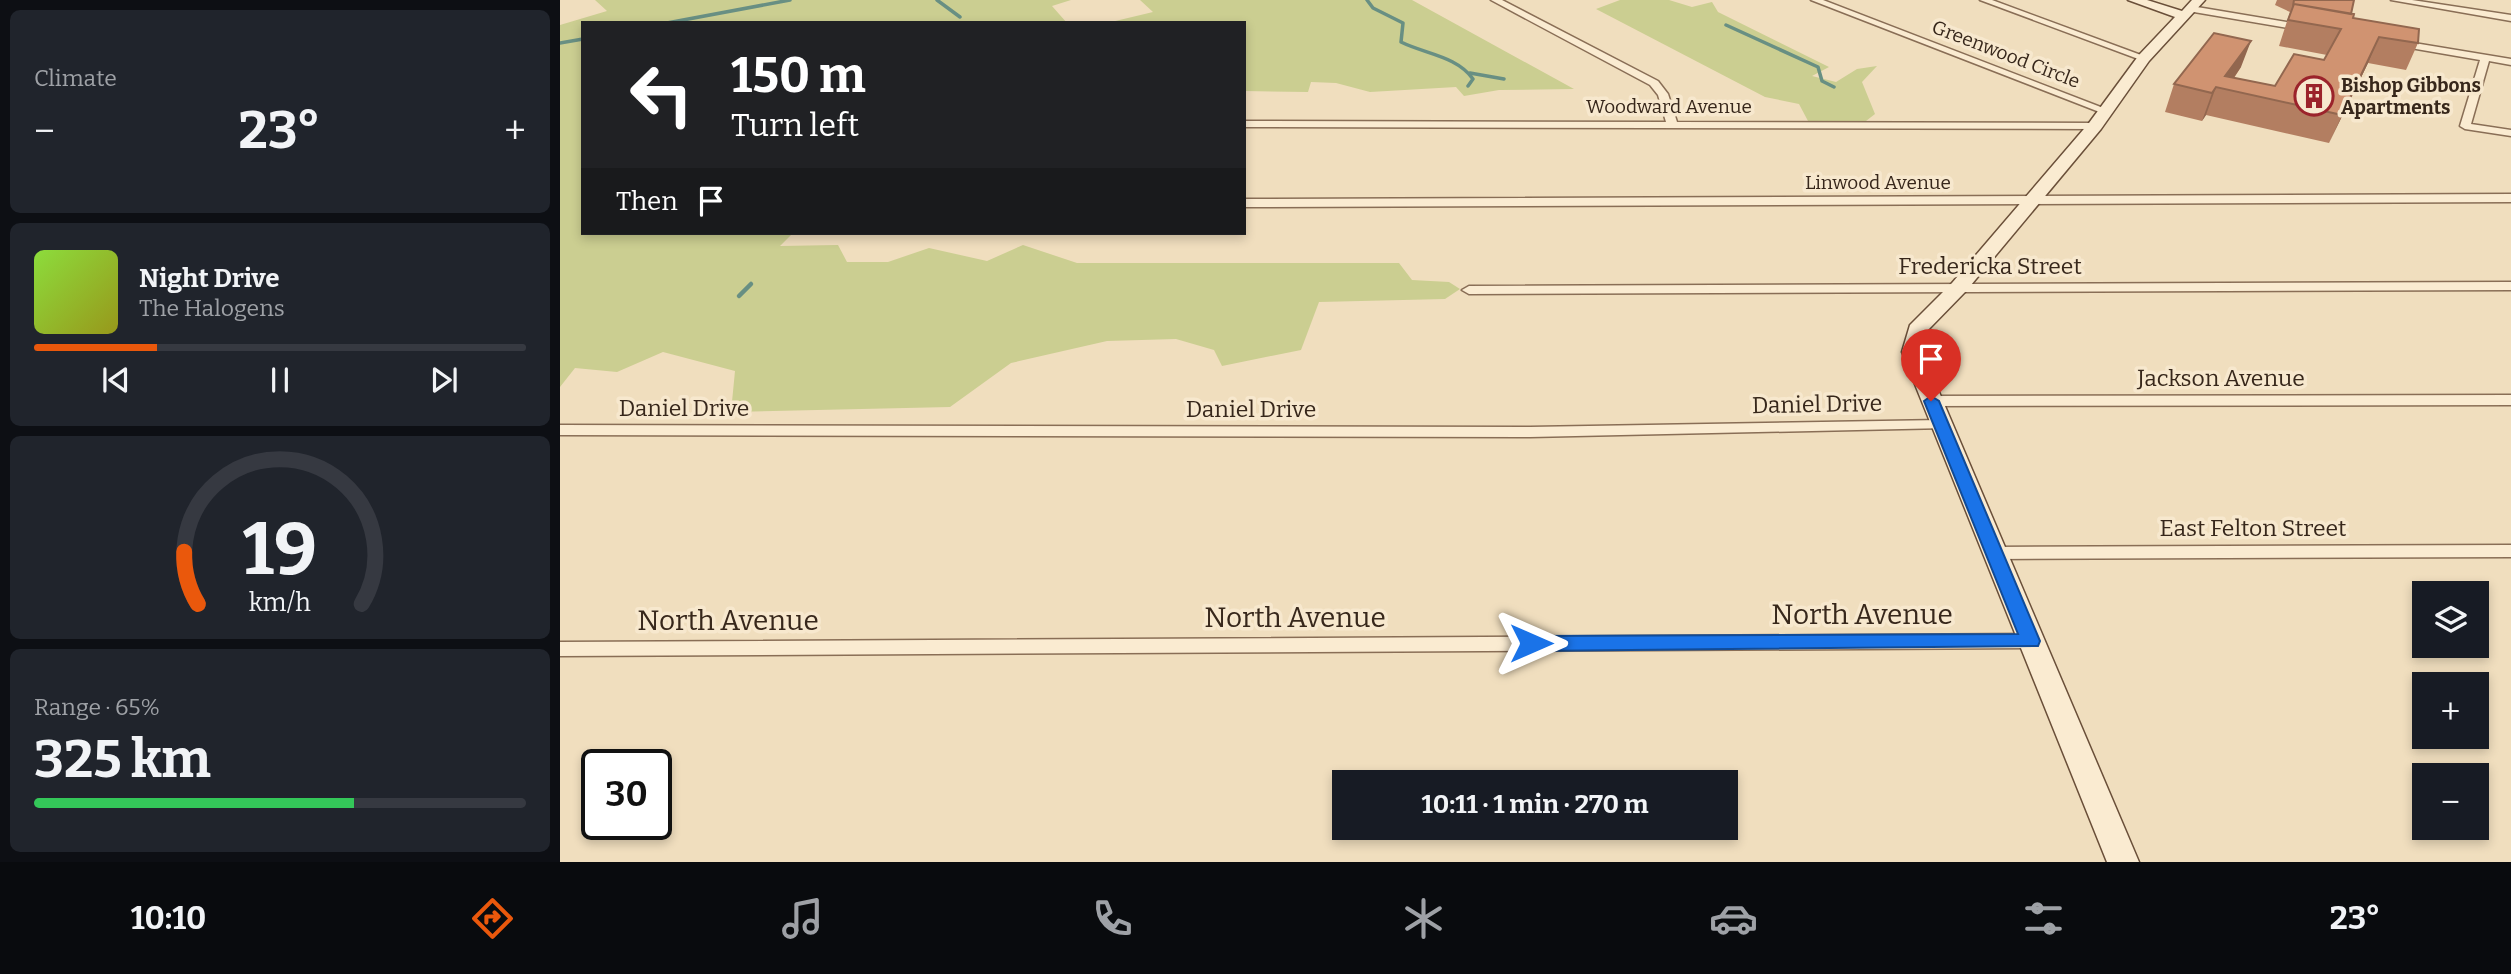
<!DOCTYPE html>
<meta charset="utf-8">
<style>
:root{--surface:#171b24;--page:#20242c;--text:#f1f3f6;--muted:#9ea1a6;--line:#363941;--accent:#ea580c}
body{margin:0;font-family:Bitter,serif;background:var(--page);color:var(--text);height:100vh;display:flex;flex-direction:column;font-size:26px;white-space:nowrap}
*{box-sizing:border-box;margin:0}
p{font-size:23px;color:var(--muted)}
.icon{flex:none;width:38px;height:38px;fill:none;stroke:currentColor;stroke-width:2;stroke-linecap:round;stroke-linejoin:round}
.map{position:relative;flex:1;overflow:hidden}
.panel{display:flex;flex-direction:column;gap:10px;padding:10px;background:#0d0f14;width:560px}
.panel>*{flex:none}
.banner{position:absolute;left:21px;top:21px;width:665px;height:214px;border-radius:0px;box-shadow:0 4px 10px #0003;background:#202124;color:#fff;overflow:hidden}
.controls{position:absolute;left:1852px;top:581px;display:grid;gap:14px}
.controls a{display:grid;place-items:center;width:77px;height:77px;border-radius:0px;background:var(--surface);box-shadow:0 4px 10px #0003;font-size:35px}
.speed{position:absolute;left:21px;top:749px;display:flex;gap:14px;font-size:35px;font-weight:700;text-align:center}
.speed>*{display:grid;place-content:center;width:91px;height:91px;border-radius:50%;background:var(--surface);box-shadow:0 4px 10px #0003;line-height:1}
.speed .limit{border:4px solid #111;border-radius:10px;background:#fff;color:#111}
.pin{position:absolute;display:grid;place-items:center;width:60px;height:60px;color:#fff;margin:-72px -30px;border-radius:50% 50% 50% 0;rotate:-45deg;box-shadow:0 0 7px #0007}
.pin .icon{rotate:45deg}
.me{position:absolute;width:77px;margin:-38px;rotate:90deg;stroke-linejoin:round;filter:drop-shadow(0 0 5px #0008)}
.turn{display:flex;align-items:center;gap:24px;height:147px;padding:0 35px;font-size:32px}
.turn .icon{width:91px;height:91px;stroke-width:2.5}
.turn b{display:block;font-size:49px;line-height:60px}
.then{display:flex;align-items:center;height:66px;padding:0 35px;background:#0003;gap:14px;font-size:26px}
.big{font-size:52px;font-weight:700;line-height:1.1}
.panel .card{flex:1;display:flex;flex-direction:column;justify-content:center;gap:10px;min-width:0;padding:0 24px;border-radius:10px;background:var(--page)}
.panel .dial{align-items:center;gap:0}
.dial svg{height:182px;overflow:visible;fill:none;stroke:var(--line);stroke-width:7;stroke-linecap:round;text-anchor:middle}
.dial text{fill:var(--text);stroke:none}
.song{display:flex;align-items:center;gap:21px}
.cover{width:84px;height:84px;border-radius:10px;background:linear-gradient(135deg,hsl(90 70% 55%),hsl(60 70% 35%))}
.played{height:7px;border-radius:4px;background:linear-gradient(90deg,var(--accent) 25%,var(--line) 25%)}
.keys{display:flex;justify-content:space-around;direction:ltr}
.heat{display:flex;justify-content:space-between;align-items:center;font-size:38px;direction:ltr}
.charge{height:10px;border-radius:5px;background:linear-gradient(90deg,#34c759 65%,var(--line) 0)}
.trip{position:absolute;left:772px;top:770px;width:406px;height:70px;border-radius:0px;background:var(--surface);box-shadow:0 4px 10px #0003;font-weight:700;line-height:70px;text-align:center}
.menu{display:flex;height:112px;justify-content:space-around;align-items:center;background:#090b0e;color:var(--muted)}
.menu .icon{width:49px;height:49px}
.menu .on{color:var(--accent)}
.menu b{font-size:32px;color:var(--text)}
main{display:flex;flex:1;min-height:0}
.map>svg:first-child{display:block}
.green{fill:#cbce91}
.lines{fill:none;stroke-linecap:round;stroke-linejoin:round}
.stream-far1{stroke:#688f83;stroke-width:3.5}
.stream{stroke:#688f83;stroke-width:4.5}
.street-casing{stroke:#896e56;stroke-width:3}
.secondary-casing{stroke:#6a4f39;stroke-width:3}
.street{fill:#faebd1;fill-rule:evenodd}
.secondary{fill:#faebd1;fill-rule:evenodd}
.wall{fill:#b37e61}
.shaded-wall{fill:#92674f}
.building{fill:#d09371;stroke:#92674f;stroke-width:2}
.route{fill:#1a73e8;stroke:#114b97;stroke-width:2}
.labels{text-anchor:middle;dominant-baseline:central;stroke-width:7;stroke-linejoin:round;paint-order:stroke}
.far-street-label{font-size:19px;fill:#37271b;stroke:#f7e8ce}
.far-poi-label{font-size:19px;font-weight:bold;fill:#37271b;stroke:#f7e8ce;text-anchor:start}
.street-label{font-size:23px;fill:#37271b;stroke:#f7e8ce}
.near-street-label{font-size:28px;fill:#37271b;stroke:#f7e8ce}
</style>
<main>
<section class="panel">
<div class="card"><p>Climate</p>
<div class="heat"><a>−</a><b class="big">23°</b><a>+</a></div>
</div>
<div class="card">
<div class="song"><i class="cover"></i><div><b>Night Drive</b><p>The Halogens</p></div></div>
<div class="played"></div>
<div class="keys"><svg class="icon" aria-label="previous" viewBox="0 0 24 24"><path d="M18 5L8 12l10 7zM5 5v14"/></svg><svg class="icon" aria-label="pause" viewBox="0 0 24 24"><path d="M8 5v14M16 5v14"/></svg><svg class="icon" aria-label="next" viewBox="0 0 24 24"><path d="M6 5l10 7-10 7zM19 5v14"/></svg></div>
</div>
<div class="card dial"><svg viewBox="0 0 100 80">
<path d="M14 69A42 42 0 1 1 86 69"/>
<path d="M14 69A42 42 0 0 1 8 46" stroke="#ea580c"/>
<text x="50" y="56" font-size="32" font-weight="700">19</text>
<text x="50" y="72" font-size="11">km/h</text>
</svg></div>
<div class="card"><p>Range · 65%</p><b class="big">325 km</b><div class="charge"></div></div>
</section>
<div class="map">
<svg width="1951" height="862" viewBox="0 0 1951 862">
<rect width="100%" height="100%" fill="#f0debe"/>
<!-- green -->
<path class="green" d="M35,0H511L492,6L507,23H23V233H233L220,246L278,245L287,262H328L369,248L427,261L463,245L517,263H839L852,280L889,282L900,289L885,299L759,302L741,350L662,366L654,350L616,339L547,341L451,363L390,407L171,412L175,371L103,352L57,372L15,368L0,387V25L47,11Z
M580,0H852L1014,89L939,90L904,96L896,87L810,92L776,83L751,82L748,92L684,91V23H547L593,12Z
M1060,0H1109L1132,7L1152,2L1158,12L1269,67L1252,76L1276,82L1297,69L1317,66L1302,82L1315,114L1306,121H1248L1239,104L1205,97L1036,9Z"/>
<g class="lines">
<!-- stream-far1 -->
<path class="stream-far1" d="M377,0L400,17
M807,0L813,8L843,23L841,42C865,54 897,56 913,79L908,86
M107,23L230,0
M1166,25L1258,67L1262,81L1274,87
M0,43L23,39
M910,73L944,79"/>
<!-- stream -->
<path class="stream" d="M179,296L191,284"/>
<!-- street casing -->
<g class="street-casing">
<path id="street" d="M931,0H942L1098,81L1108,94L1117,122L1535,123L1540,126L1535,129L684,127V121L1106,122L1098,95L1090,85Z
M1251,0H1263L1551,111L1542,113Z
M1420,0H1432L1589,58L1581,60Z
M1831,0H1852L1951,15V21Z
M1631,6L1745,25L1750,28L1745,31L1628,11L1627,9Z
M1836,40L1951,59V65L1929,61L1911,124L1951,130V136L1905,129L1900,126L1920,60L1833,45V41Z
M1951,194V202L684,207V199Z
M1951,282V290L909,294L902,290L909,286Z
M1951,395V405L1371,406L1363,401L1371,396Z
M1381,420L1389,425L1387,428L970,437L0,435V425L970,427Z
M1951,545V557L1435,559L1429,557L1426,553L1429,549L1435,547Z
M1471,634L1478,636L1481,641L1478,646L1471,648L0,656V642Z"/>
</g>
<!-- secondary casing -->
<g class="secondary-casing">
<path id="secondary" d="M1568,0H1587L1622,11L1632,0H1645L1589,61L1541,129L1406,291L1367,331L1362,352L1579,862H1547L1342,352L1350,325L1392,283L1529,123L1579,55L1615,17Z"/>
</g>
<!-- street -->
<use href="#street" class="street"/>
<!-- secondary -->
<use href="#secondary" class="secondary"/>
</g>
<!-- wall -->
<path class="wall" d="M1717,0H1794L1791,14L1793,18L1858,43L1846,70L1808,63L1769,143L1646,115L1642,121L1605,112L1614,84L1681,67L1674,78L1715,86L1764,60L1767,55L1719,46L1730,12L1715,5Z"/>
<!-- shaded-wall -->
<path class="shaded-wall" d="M1819,37L1808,63L1769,143L1782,115Z
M1691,41L1681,67L1666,89L1665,76Z
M1656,87L1646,115L1642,121L1652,93Z"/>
<!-- building -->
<path class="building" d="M1734,0H1794L1791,14L1734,4L1733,6Z
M1734,4L1794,14L1793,18L1859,29L1858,43L1819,37L1782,115L1656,87L1652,93L1614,84L1654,33L1691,41L1665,76L1715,86L1734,54L1764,60L1781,29L1728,20Z"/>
<!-- route -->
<path class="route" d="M1371,396L1379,401L1480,641L1478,646L971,651L964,649L962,643L964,638L971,636L1458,634L1364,401Z"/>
<!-- icons -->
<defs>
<g id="building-ring" transform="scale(2.0125)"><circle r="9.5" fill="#f7e8ce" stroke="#9b232b" stroke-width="1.5"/><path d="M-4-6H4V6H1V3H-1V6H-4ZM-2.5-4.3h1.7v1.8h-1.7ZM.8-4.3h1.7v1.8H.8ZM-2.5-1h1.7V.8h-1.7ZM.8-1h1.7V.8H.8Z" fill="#9b232b"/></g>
</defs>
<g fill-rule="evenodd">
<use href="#building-ring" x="1754" y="96"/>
</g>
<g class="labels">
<!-- far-street labels -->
<g class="far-street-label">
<text transform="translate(1446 54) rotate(21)">Greenwood Circle</text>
<text x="1109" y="106">Woodward Avenue</text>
<text x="1318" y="182">Linwood Avenue</text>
</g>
<!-- far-poi labels -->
<g class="far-poi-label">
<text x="1781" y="85">Bishop Gibbons<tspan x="1781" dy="22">Apartments</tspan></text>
</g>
<!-- street labels -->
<g class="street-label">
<text x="1430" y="266">Fredericka Street</text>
<text x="1661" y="378">Jackson Avenue</text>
<text transform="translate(1257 404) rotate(-1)">Daniel Drive</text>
<text x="124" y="408">Daniel Drive</text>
<text x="691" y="409">Daniel Drive</text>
<text x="1693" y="528">East Felton Street</text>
</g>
<!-- near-street labels -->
<g class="near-street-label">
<text x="1302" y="614">North Avenue</text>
<text x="735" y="617">North Avenue</text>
<text x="168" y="620">North Avenue</text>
</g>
</g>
</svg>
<div class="controls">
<a><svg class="icon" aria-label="layers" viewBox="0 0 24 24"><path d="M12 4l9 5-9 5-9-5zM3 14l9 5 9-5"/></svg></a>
<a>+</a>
<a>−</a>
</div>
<div class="speed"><div class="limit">30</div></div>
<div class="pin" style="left:1371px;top:401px;background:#d93025"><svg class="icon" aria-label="arrive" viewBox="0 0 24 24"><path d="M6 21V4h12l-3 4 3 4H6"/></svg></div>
<svg class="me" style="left:971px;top:643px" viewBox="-20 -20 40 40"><path d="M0-17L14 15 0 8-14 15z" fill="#1a73e8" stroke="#fff" stroke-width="4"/></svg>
<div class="trip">10:11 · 1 min · 270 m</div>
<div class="banner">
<div class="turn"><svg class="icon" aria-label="left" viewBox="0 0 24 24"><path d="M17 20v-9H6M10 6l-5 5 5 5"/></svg><div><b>150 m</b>Turn left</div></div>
<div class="then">Then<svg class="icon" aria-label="arrive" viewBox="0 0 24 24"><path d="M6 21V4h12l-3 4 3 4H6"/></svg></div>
</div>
</div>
</main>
<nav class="menu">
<b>10:10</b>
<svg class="icon on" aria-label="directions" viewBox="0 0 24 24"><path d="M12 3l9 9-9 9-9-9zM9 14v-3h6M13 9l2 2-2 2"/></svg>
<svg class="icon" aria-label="music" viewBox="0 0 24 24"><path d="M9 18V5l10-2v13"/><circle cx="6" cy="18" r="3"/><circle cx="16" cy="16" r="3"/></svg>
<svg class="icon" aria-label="phone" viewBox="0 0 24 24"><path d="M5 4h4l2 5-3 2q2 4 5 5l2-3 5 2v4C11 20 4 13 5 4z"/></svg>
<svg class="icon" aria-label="climate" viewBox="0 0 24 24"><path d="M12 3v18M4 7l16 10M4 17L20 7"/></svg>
<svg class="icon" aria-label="car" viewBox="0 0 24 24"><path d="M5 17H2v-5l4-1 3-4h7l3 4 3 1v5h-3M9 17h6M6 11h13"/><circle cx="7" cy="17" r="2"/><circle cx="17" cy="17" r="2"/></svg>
<svg class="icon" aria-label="filters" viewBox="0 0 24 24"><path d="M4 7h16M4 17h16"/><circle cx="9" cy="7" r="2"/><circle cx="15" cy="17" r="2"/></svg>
<b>23°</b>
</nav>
